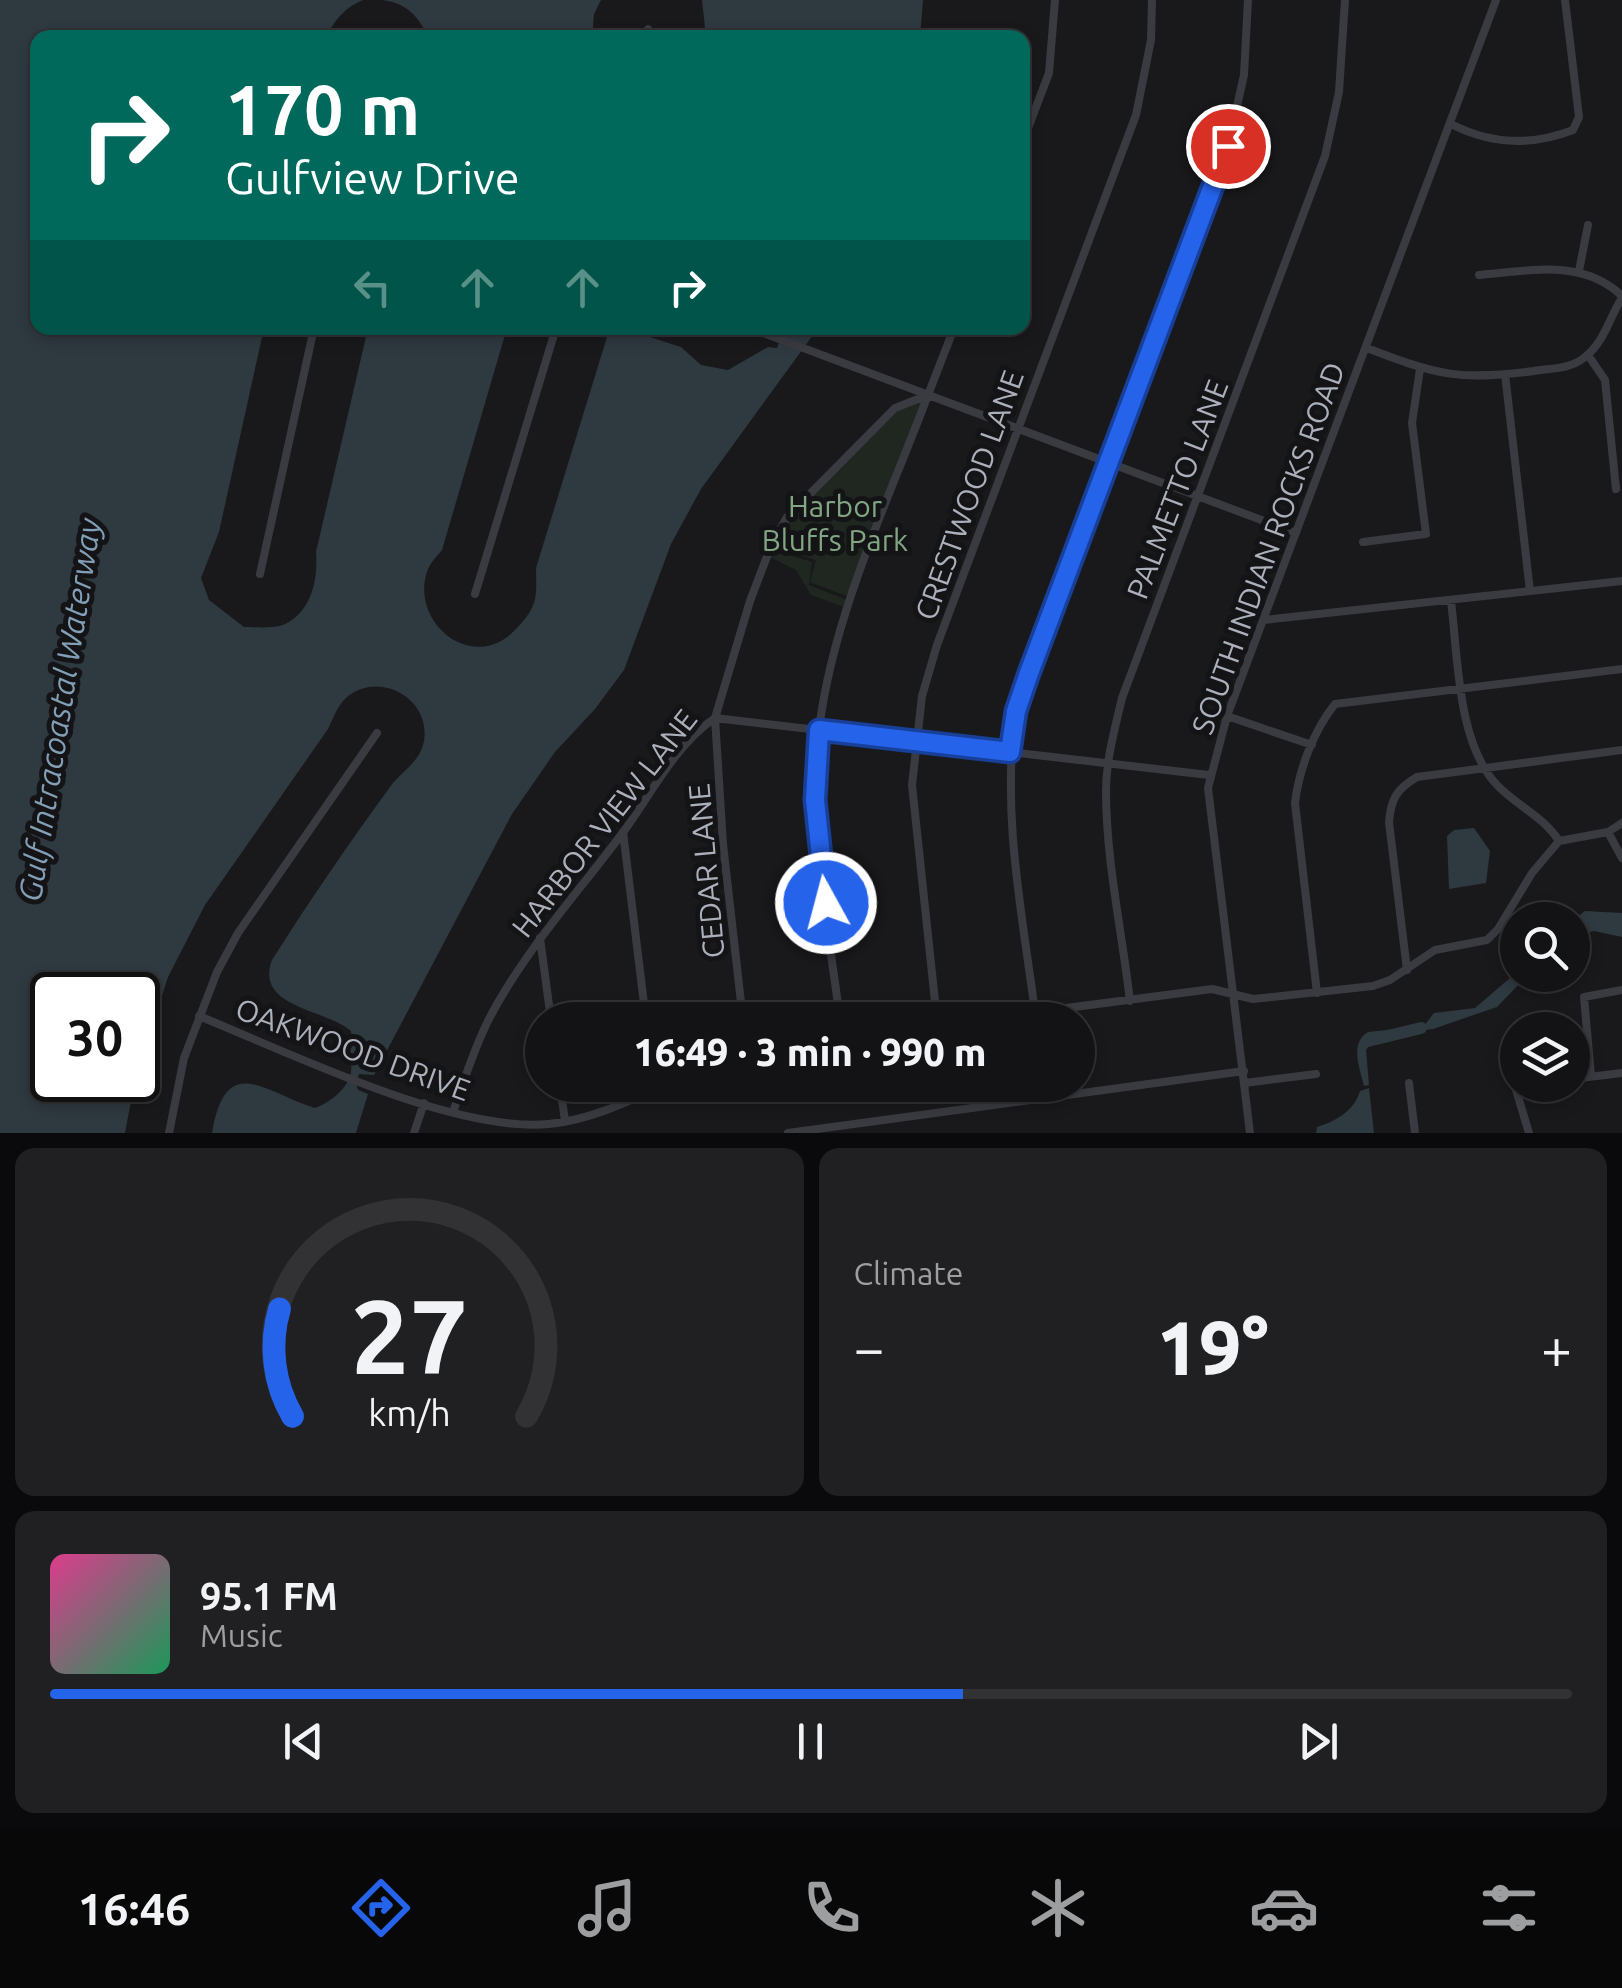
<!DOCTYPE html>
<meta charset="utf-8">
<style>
:root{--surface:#131315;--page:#202022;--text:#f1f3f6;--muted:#9d9ea0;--line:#323234;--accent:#2563eb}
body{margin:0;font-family:Ubuntu,sans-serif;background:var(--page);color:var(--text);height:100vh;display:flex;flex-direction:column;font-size:38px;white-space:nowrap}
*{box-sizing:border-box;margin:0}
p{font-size:32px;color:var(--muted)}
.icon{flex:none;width:55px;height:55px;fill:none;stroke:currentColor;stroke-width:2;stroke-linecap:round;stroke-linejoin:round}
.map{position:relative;height:1133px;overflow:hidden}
.drawer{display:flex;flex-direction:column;gap:15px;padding:15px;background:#0a0a0c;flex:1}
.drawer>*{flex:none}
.guide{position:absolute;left:30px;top:30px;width:1000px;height:305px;border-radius:20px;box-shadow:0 5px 15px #0003,0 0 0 2px var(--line);background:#00695c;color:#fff;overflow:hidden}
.buttons{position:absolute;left:1500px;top:902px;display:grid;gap:20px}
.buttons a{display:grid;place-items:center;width:90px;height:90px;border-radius:50%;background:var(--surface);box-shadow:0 5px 15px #0003,0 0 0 2px var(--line);font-size:50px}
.speed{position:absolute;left:30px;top:972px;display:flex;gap:20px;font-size:50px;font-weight:700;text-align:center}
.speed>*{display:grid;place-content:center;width:130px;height:130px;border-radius:50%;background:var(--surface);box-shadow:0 5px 15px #0003,0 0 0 2px var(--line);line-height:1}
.speed .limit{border:5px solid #111;border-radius:15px;background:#fff;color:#111}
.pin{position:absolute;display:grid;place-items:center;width:85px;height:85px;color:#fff;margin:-42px;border:5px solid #fff;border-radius:50%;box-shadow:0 2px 10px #0007}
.me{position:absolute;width:110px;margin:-55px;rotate:353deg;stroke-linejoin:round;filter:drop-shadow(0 0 8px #0008)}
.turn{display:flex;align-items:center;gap:35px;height:210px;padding:0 30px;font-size:45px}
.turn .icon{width:130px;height:130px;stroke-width:2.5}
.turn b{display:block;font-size:70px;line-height:85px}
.lanes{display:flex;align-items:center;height:95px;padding:0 30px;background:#0003;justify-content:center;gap:50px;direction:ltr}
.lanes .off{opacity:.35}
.big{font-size:75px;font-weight:800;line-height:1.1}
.drawer .widget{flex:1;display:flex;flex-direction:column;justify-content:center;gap:15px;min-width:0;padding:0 35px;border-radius:20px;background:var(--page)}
.drawer .dial{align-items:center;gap:0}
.dial svg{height:260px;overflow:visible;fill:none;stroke:var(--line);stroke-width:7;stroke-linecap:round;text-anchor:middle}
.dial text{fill:var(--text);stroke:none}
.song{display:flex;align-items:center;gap:30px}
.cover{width:120px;height:120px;border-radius:15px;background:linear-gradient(135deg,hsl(330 70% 55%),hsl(150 70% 35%))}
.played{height:10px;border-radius:5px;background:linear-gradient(90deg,var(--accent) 60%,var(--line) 60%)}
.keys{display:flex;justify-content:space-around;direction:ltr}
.heat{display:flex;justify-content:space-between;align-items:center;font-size:55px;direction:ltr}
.drawer .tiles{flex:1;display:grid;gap:15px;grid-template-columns:1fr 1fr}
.widget:last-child{grid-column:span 2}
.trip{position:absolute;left:525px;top:1002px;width:570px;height:100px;border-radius:50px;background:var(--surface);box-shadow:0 5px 15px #0003,0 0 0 2px var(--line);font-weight:800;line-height:100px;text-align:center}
.tab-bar{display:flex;height:160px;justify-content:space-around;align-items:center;background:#080808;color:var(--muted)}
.tab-bar .icon{width:70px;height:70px}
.tab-bar .active{color:var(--accent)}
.tab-bar b{font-size:45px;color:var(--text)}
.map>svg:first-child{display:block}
.green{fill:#1f2720}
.water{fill:#2f3940}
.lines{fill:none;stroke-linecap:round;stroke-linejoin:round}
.river{stroke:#2f3940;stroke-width:12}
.minor{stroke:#3a3b41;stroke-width:8}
.route-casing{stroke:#184099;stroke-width:25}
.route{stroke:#2563eb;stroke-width:18}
.labels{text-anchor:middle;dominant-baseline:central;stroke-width:10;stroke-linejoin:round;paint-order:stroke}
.street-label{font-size:30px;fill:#abb0bb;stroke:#141417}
.park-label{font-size:30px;fill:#82a684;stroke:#141417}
.water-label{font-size:32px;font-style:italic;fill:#829fb6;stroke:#141417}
</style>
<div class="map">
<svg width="1622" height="1133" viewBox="0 0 1622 1133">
<rect width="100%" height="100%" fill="#19191c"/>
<!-- green -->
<path class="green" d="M928,395L852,598L810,582L816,560L771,546L787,517L895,409Z
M773,550L812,562L809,585L847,600L844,607L811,595L796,570L770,557Z"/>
<!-- water -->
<path class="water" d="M0,0H363C345,7 334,21 326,37L38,38V328H264L219,532L201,578L209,600L244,627C256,627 274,629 285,624C312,611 318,579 316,552L368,328H507L442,550C438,555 431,562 428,569C408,621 471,674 514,631C523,622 532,612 535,599C537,590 536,578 536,568L607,337L622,328L681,347L701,365L728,370L768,347L777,348L784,328H818L701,489L671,544L624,670L595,709L555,752L512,814L374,1075L359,1074L356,1083L358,1090L368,1094L356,1133H212C226,1051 263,1092 315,1108C332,1102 354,1084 351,1065L343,1062L352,1040L351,1031C326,1009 254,1008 272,960C310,900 351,840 393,783C405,769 420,761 424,741C431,699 380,670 347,697C337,706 334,717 328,729L205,905L168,977L138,1071V995H52V1080H135L125,1133H0Z
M382,0H601L594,14L592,37L429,38C418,16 407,3 382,0Z
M702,0H923L920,37H706Z
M1474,828L1490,851L1486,883L1449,889L1447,836L1454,830Z
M1585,911L1622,913V937L1594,931L1573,936V920Z
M1517,972L1518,975H1528L1497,1007L1433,1029L1396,1033L1374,1040L1366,1050L1369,1085L1364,1086C1360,1069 1349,1043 1368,1032L1424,1026L1434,1013L1475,1008Z
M1369,1088L1374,1133H1316L1317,1127C1336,1121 1354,1111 1360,1091Z"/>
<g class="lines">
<!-- river -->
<path class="river" d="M1368,1041L1421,1028"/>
<!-- minor -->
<path class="minor" d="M645,38L648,29
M1451,124C1490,144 1532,146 1573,130L1579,117L1565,0
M1022,144L1049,73L1055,0
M1579,271L1588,225
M1479,275C1529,271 1582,258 1622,296
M750,328L1296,533
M1367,348C1437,375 1458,381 1534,371C1552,368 1571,369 1585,357C1605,341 1609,318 1622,298
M1588,355L1605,380L1616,489
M1505,374L1530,591
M1363,542L1426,534L1412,423L1420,369
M260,574L314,328
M475,594L556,328
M1451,601C1458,656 1457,743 1497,785C1517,806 1543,816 1559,841
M1264,620L1622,581
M1227,716L1312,745
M623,832L646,1020
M1608,832L1622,858
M540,938L551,1020
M1407,970L1389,822C1391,798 1397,789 1417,777L1622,750
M1317,993L1295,803C1299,769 1314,730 1335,704L1622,669
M1130,1001C1122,932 1106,860 1106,791C1106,760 1115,728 1122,698L1325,156L1339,92L1345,0
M1035,1012C1022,912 1001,812 1016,711L1228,146L1244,75L1248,0
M199,1016C290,1053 453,1133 549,1124C590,1120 627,1102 664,1085
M743,1020L723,844L715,718L1209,775
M840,1020C831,947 816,872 815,799C812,657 879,525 928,395
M937,1020L912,785L922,696L937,645L1136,115L1151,40L1152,0
M975,1020L1212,989L1253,999L1373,986L1390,980L1435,950L1487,940L1498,929L1532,873L1559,841L1608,832L1622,823
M1505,1053L1529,1133
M1591,1076L1584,997L1622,990
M1572,1079L1622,1073
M1245,1083L1316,1074
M1409,1083L1415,1133
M560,1085L565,1121
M453,1112C464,1081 474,1048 489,1019C525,950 578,893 624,831C651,794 676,744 715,718L750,601L771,546L787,517L895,408L928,395L954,328
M169,1133L184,1058L217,972L238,933L377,733
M414,1133L424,1103
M788,1133L1244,1071
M1250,1133L1208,788L1227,716L1496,0"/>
</g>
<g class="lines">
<!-- route casing -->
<g class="route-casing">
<path id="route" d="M826,903L815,800L819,730L1010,752L1016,711L1029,673L1228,146"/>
</g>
<!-- route -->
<use href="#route" class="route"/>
</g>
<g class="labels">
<!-- street labels -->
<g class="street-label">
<text transform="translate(1177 489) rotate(-69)">PALMETTO LANE</text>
<text transform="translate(969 495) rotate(-70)">CRESTWOOD LANE</text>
<text transform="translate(1268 548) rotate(-70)">SOUTH INDIAN ROCKS ROAD</text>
<text transform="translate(604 823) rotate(-52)">HARBOR VIEW LANE</text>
<text transform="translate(706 871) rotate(-95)">CEDAR LANE</text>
<text transform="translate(353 1049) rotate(20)">OAKWOOD DRIVE</text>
</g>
<!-- park labels -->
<g class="park-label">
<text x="835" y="506">Harbor<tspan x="835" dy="34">Bluffs Park</tspan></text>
</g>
<!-- water labels -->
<g class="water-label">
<text transform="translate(59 710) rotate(-81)">Gulf Intracoastal Waterway</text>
</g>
</g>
</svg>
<div class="buttons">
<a><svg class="icon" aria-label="search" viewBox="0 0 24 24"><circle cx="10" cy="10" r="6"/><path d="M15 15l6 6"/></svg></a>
<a><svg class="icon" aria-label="layers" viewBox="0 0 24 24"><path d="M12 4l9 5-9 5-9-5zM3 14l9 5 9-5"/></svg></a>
</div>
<div class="speed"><div class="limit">30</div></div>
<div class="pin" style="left:1228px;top:146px;background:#d93025"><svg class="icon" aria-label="arrive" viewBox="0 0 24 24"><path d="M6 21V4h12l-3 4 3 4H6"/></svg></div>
<svg class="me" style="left:826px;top:903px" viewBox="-20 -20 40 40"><circle r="17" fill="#2563eb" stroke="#fff" stroke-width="3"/><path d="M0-11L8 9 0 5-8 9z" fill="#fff"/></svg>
<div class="trip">16:49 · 3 min · 990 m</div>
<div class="guide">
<div class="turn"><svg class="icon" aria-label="right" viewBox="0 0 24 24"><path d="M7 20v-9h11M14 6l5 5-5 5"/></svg><div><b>170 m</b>Gulfview Drive</div></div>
<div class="lanes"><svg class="icon off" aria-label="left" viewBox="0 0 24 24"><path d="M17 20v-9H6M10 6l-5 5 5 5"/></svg><svg class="icon off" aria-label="ahead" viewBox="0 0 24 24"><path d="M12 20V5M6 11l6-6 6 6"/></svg><svg class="icon off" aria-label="ahead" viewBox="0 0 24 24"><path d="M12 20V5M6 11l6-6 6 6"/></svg><svg class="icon" aria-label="right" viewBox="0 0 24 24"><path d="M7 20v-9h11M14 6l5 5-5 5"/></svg></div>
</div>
</div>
<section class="drawer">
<div class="tiles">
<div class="widget dial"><svg viewBox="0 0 100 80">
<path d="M14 69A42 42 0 1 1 86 69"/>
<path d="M14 69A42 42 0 0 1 10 36" stroke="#2563eb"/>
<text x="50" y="56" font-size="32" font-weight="700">27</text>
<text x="50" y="72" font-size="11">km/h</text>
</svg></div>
<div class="widget"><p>Climate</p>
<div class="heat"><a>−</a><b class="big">19°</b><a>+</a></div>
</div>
<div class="widget">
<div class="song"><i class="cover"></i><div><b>95.1 FM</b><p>Music</p></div></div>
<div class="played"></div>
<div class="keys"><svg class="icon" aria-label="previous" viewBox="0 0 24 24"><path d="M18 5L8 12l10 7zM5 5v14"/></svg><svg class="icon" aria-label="pause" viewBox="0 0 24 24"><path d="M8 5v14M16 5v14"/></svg><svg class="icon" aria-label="next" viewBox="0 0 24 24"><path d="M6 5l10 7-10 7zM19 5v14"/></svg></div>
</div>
</div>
</section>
<nav class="tab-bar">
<b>16:46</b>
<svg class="icon active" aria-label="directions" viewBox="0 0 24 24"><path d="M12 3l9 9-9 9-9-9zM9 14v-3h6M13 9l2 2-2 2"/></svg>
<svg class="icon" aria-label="music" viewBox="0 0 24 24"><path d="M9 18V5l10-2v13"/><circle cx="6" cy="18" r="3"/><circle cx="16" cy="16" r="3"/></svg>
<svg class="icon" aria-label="phone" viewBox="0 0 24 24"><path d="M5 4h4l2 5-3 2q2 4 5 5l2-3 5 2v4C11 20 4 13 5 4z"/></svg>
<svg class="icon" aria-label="climate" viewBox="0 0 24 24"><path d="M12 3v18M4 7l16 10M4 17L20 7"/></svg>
<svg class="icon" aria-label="car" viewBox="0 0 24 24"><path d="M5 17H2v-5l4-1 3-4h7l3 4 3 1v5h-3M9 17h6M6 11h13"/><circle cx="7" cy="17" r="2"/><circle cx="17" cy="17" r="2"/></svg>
<svg class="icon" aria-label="filters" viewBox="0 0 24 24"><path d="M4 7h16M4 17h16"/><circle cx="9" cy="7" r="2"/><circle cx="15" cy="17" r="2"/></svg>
</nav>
